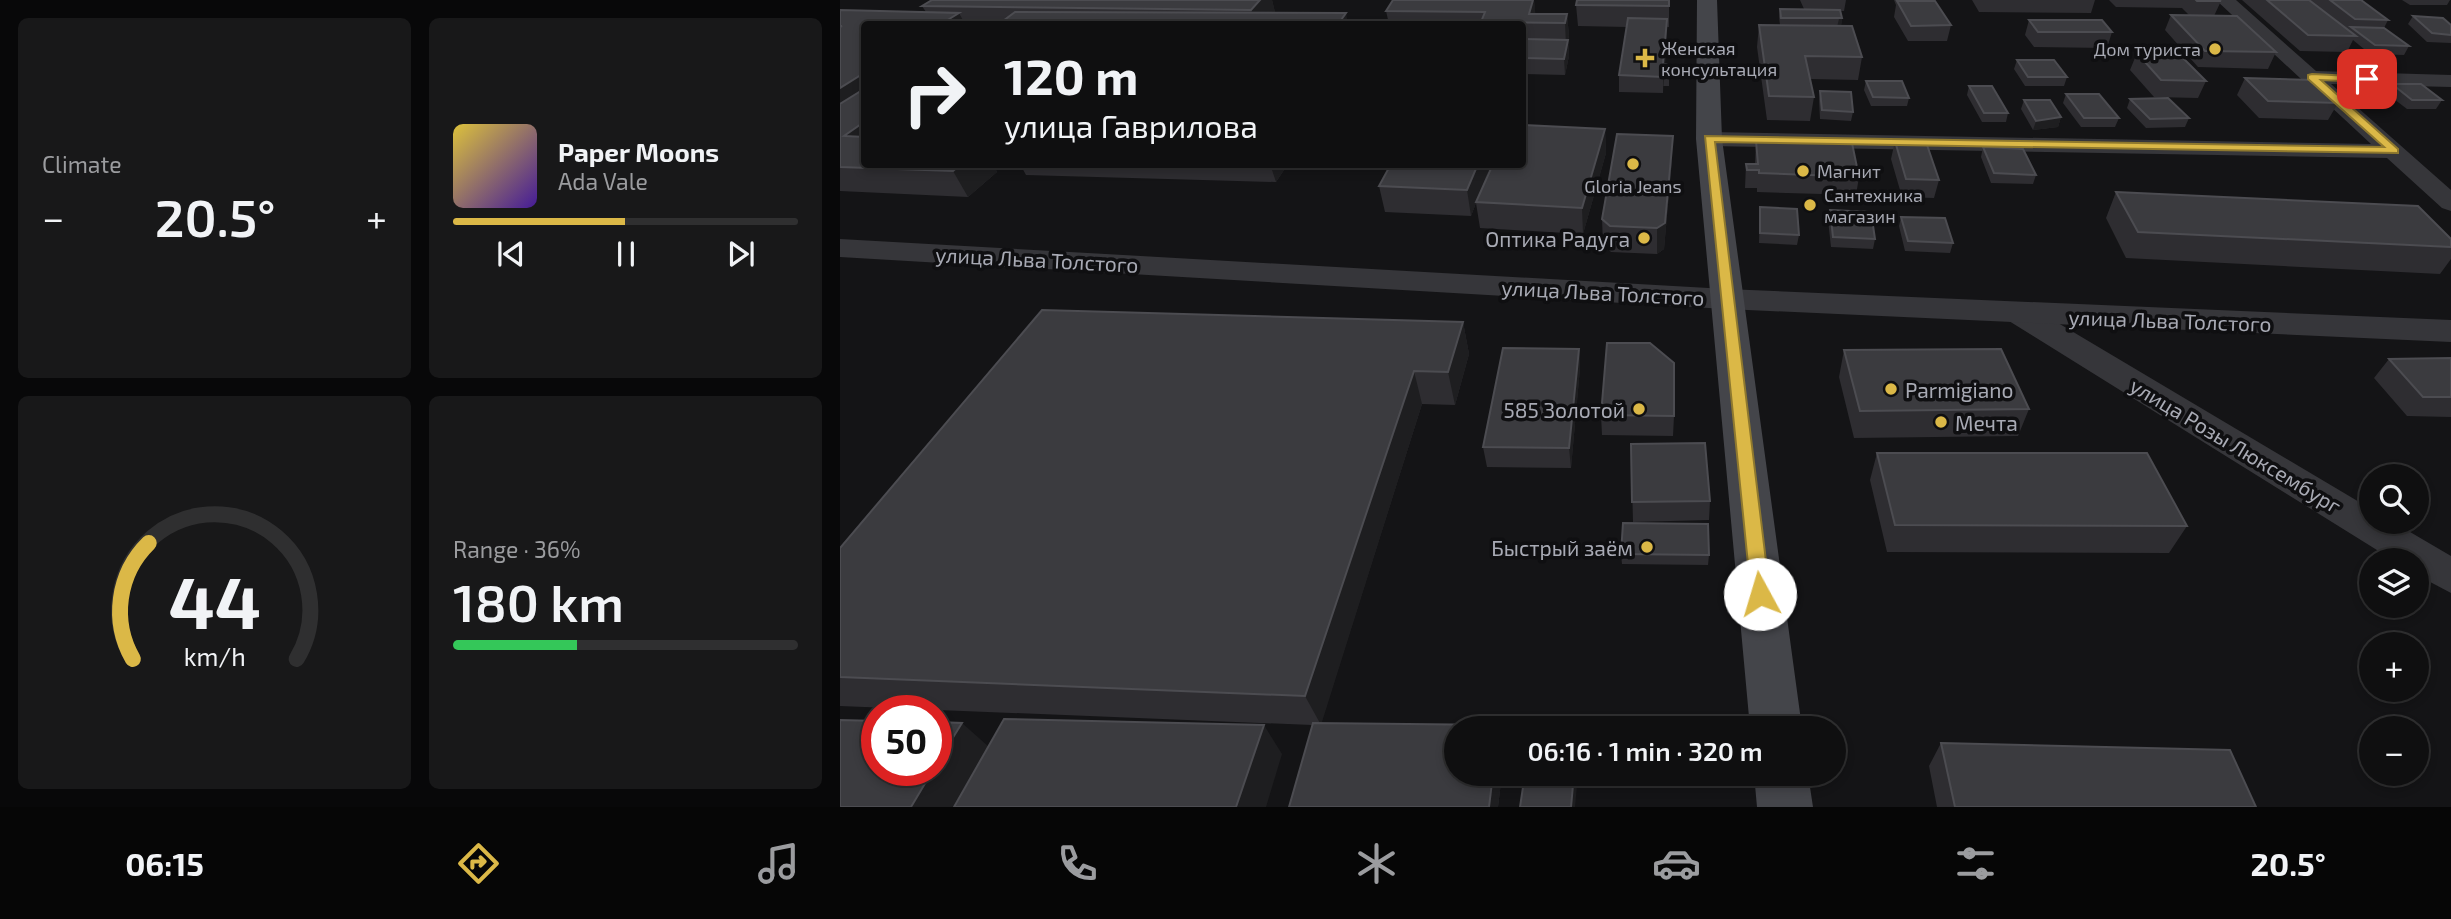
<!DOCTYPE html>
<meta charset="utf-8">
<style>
:root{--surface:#0f0f10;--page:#181819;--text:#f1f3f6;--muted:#9b9c9f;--line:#2f2f30;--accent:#dbb847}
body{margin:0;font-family:"Exo 2",sans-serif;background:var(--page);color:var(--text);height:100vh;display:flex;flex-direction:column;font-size:26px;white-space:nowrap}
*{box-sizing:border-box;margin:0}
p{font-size:23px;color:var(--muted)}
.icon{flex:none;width:38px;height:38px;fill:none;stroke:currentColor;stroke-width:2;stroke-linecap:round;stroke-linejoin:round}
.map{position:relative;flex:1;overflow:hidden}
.sheet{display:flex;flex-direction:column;gap:18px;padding:18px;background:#080809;width:840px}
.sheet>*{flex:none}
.top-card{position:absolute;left:21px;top:21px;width:665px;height:147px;border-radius:7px;box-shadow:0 4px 10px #0003,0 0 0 2px var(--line);background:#0f0f10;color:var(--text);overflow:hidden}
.controls{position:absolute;left:1519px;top:464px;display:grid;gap:14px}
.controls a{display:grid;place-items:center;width:70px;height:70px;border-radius:50%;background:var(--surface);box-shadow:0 4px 10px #0003,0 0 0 2px var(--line);font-size:35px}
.speed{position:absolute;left:21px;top:695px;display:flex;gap:14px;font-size:35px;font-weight:700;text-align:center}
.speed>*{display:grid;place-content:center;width:91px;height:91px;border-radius:50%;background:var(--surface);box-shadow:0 4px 10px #0003,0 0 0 2px var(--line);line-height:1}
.speed .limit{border:10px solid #d22;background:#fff;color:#111}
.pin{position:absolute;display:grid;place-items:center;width:60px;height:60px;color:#fff;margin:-30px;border-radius:14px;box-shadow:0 4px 10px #0006}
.me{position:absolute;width:77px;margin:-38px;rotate:354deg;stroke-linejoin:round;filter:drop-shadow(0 0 5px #0008)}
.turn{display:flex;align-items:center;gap:24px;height:147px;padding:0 28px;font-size:32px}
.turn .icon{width:91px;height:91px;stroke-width:2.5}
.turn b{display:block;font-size:49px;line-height:60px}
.big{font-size:52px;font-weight:600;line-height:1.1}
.sheet .card{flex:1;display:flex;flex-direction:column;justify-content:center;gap:10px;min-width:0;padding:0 24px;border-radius:10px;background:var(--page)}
.sheet .dial{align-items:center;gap:0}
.dial svg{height:182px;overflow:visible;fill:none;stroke:var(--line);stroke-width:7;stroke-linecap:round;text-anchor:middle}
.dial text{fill:var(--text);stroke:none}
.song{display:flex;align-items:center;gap:21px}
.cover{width:84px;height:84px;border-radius:10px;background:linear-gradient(135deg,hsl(50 70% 55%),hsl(260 70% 35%))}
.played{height:7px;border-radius:4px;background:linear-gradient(90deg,var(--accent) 50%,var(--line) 50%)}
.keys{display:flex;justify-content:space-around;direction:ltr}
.heat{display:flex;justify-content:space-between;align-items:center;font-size:38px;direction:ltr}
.charge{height:10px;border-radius:5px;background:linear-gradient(90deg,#34c759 36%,var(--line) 0)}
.sheet .tiles{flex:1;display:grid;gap:18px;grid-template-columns:repeat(2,1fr)}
.trip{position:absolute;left:604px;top:716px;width:402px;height:70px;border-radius:35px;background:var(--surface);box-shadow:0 4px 10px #0003,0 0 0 2px var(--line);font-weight:600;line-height:70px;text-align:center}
.dock{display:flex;height:112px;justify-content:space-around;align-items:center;background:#060606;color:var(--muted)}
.dock .icon{width:49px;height:49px}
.dock .active{color:var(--accent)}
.dock b{font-size:32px;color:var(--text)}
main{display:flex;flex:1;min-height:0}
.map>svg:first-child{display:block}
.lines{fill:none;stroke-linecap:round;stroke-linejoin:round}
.minor{fill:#36363a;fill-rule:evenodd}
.tertiary{fill:#36363a;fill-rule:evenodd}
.secondary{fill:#44454a;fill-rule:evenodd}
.wall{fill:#2e2d31}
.shaded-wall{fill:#1e1e20}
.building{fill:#3b3b3f;stroke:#4c4c51;stroke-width:2}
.route{fill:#dbb847;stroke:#8e782e;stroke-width:2}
.poi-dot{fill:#dbb847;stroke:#0f0f11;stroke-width:2.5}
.labels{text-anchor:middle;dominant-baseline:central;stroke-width:7;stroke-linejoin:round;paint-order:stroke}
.far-poi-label{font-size:18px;fill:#a8aab4;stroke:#0f0f11;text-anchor:start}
.poi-label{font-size:21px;fill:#a8aab4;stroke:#0f0f11;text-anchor:end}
.street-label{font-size:21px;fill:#a8aab4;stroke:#0f0f11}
</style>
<main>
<section class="sheet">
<div class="tiles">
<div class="card"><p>Climate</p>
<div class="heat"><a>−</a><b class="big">20.5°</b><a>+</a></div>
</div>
<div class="card">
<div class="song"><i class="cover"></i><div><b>Paper Moons</b><p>Ada Vale</p></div></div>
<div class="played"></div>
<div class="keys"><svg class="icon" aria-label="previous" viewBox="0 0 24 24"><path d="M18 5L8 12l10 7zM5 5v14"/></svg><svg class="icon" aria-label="pause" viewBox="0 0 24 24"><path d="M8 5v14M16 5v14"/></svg><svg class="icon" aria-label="next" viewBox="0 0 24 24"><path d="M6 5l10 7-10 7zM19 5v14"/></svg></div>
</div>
<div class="card dial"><svg viewBox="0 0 100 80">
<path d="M14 69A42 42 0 1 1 86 69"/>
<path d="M14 69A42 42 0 0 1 21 18" stroke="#dbb847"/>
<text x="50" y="56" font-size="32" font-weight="700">44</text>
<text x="50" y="72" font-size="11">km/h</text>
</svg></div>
<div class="card"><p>Range · 36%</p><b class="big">180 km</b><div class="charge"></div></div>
</div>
</section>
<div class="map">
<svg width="1611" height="807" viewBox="0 0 1611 807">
<rect width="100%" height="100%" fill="#141416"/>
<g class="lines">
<!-- minor -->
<path class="minor" d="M1376,0H1396L1476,71L1611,75V87L1491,84L1611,190V211L1602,208L1547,158L869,146L861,144L857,139L861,134L869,132L1531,144Z
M1180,305L1191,307L1531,509V522H1553L1611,556V593L1577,575V560H1553L1169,321L1165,314L1169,307Z"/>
<!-- tertiary -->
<path class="tertiary" d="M0,239L886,289L1611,320V342L886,309L0,257Z"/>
<!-- secondary -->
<path class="secondary" d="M857,0H877L882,139L962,728H910L856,139Z
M914,774H968L973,807H917Z"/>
</g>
<!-- wall -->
<path class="wall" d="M432,0L435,13L508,23L532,24H24V164H153L157,172L128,197L0,191V10L86,12L82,6Z
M553,0H694L695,14H727L729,36L728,40L729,56L725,75L682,74V24H549L546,11Z
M829,0V27H827L825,64L829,65V86H823V93L779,92V75L787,27L738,26L736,5Z
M960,0H1006L1004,11H1001L1002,18L1001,26L1022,57L1018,80L970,79L974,97L970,121L927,120L917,47L919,25H940L939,17L940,9H964Z
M1054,0H1095L1111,25L1107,41H1068L1054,17L1056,5Z
M1132,0H1255L1251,13L1139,12Z
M1269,0H1379L1381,1L1374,16L1436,52L1428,69L1358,67L1325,30L1331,15H1349L1342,8L1276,7Z
M1402,0H1521L1548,20L1544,28L1569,46L1564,55L1530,54L1513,40L1507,52L1460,51Z
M1562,0H1610L1607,5H1570Z
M1573,16L1611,25V43L1587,42L1568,24Z
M1189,20L1272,32L1267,48L1194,47L1185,35Z
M1297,53L1366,81L1358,98L1314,97L1290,70Z
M1177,60L1227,77L1224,86H1185L1174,69Z
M1405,78L1498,103L1488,120L1419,118L1397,95Z
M1026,81L1069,98L1067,106H1031L1024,90Z
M1552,84L1602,100L1596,109H1567L1546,93Z
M1129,86L1168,113L1166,122H1142L1127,95Z
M980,91L1013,112L1011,121L980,119L979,100Z
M1226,94L1279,118L1275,127H1241L1223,103Z
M1290,99L1349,118L1345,127L1306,128L1287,108Z
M1184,100L1221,117L1218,127L1193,130L1181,109Z
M765,129L766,153L743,234L640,228L636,203L631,216L545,212L539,186L651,164L639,196Z
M916,141L1019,177L1016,195L917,192V188H905L906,164H915Z
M1055,141L1099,180L1094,198L1062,197L1051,159Z
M1143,147L1196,175L1193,184L1151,183L1141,157Z
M832,160L824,249L817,254L771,252L763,244L762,219Z
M180,164H448L436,182L186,175Z
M1276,192L1611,239V259L1600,274L1286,258L1266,218Z
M920,207L959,235L957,245L919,243Z
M990,210L1035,239L1033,249L991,247L988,220Z
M1061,217L1113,243L1110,253L1065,251L1059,226Z
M623,322L629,354L615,405L582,404L481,723L616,774H662L658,807L472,725L0,706V548Z
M739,349L740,368L731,468L647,467L643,447Z
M1004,350L1189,409L1178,436L1014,438L999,377Z
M1611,358V417L1567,416L1534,378L1549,359Z
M761,415L834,416L833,436L762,435Z
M791,444L870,501L869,520L793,522Z
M1037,453L1347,526L1329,553L1047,552L1030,480Z
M781,554L869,555L868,565L782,564Z
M1101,743L1416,807H1097L1089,766Z"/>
<!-- shaded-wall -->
<path class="shaded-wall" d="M420,0H432L436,15L416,24L411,10Z
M693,0H694L696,19L689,14Z
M119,13L125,24H101Z
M506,13L508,24L499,23Z
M727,14L729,36L726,45L725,23Z
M1002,18L1001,26L997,27L999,19Z
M827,19V34L823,93V64Z
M728,40L729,56L725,75L724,59Z
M24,73V112L0,129V88Z
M1221,117L1218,127L1193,130L1196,121Z
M24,122V158L4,136Z
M765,129L766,153L743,234L742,208Z
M833,136L832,160L824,249L817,254V228Z
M121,164H153L157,172L128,197L113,171Z
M430,164H448L436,182Z
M638,164H651L631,216L627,190Z
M623,322L629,354L615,405L608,372Z
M739,349L740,368L731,468L729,448Z
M574,371L582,404L481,725L465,696Z
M122,723L149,747L115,807H71L93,770H96V765Z
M424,725L442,754L426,807H396Z
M653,774H662L658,807H649Z
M734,774H738L735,807H731Z"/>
<!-- building -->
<path class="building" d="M92,0H420L411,10L82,6Z
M553,0H693L689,14H727L725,23L641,22L645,12L546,11Z
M737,0H829V6L736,5Z
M1356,0H1379L1381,1H1357Z
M1427,0H1469L1516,36L1468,35Z
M1490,0H1521L1548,20L1515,19Z
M1057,1H1095L1111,25L1071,26Z
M940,9L1000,10L1002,18H941Z
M0,10L119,13L101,24H24V73L0,88V27L2,26H0Z
M175,12L506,13L499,23H532L531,24H159Z
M1331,15L1397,16L1436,52L1365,51Z
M1573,16L1603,18L1611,25V35L1592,33Z
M788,18L827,19L823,64L829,65V69H824L823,77L779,75Z
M1189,20H1262L1272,32H1198Z
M919,25L1012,26L1022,57L965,56L974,97L929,96Z
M1511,27L1544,28L1569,46L1535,45Z
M682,39L728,40L724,59L682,58Z
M1297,53L1339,54L1366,81L1321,80Z
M1177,60H1214L1227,77H1188Z
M1405,78L1472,80L1498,103L1428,101Z
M1026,81H1062L1069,98L1033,97Z
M1552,84H1581L1602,100H1572Z
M1129,86H1152L1168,113H1144Z
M24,89V122L4,136L24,137V164H121L113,171L0,167V104Z
M980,91L1011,92L1013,112L982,110Z
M1226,94H1259L1279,118H1244Z
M1328,98L1349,118L1310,119L1290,99Z
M1184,100H1210L1221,117L1196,121Z
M682,125L765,129L742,208L636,202L653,164H682Z
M777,134L833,136L825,223L817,228L770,226L762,219Z
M916,141L1012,143L1019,177L919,173V170H907L906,164H918Z
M1055,141L1086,142L1099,180L1066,179Z
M1143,147L1183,149L1196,175L1154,173Z
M551,164H638L627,190L539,186Z
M1276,192L1578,206L1611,239V247L1298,232Z
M920,207L957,209L959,235L920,233Z
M990,210L1031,212L1035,239L993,237Z
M1061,217L1105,218L1113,243L1068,241Z
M202,310L623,322L608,372L574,371L465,696L0,677V548Z
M767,343H810L834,363V416L761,415Z
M663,348L739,349L729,448L643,447Z
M1161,349L1189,409L1020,411L1004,350Z
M1611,358V397H1583L1549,359Z
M865,443L870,501L792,502L791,444Z
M1037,453H1307L1347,526L1055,525Z
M783,523L868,524L869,555L781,554Z
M164,719L424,725L396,807H114Z
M0,720L37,721V770H93L71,807H0Z
M96,722L122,723L96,765Z
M473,723L660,725L659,728H616V774H653L649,807H449Z
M1101,743L1390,750L1416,807H1115Z
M685,774H734L731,807H680Z"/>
<!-- route -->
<path class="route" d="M1472,74L1531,77V81L1527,82L1481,80L1558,149V153L875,142L930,594L927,600L920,602L913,600L911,594L865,136L1544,147L1468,79V75Z"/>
<!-- markers -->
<g class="poi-dot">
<circle cx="1375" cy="49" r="7"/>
<path d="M801.5 47.5h7v7h7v7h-7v7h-7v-7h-7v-7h7z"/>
<circle cx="793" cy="164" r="7"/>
<circle cx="963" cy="171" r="7"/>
<circle cx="970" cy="205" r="7"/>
<circle cx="804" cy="238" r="7"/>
<circle cx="1051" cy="389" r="7"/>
<circle cx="799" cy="409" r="7"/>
<circle cx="1101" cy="422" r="7"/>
<circle cx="807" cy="547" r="7"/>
</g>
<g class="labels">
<!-- far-poi labels -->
<g class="far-poi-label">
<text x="821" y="48">Женская<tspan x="821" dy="21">консультация</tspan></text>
<text x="1361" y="49" text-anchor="end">Дом туриста</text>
<text x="977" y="171">Магнит</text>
<text x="793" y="186" text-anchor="middle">Gloria Jeans</text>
<text x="984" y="195">Сантехника<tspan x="984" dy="21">магазин</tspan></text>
</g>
<!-- poi labels -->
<g class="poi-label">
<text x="790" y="238">Оптика Радуга</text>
<text x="1065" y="389" text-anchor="start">Parmigiano</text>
<text x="785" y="409">585 Золотой</text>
<text x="1115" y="422" text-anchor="start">Мечта</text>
<text x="793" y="547">Быстрый заём</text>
</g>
<!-- street labels -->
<g class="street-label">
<text transform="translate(197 259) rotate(3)">улица Льва Толстого</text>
<text transform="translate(763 292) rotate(3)">улица Льва Толстого</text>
<text transform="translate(1330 320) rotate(2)">улица Льва Толстого</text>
<text transform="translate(1396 445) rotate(31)">улица Розы Люксембург</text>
</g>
</g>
</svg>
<div class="controls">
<a><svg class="icon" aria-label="search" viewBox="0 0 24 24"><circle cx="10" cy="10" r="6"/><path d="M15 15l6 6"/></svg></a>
<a><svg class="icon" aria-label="layers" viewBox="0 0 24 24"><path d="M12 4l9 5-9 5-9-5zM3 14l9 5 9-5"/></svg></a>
<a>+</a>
<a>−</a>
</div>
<div class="speed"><div class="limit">50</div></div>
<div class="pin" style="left:1527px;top:79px;background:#d93025"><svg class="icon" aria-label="arrive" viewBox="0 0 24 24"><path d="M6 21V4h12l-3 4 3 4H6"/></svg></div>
<svg class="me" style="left:920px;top:594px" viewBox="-20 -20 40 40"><circle r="19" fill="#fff"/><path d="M0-13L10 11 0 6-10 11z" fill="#dbb847"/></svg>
<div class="trip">06:16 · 1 min · 320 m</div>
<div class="top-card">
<div class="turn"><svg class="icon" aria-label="right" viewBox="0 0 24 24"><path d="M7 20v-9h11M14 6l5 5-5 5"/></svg><div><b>120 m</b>улица Гаврилова</div></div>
</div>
</div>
</main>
<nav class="dock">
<b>06:15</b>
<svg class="icon active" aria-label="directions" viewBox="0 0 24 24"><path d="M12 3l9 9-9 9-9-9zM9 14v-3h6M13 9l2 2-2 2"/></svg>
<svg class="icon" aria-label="music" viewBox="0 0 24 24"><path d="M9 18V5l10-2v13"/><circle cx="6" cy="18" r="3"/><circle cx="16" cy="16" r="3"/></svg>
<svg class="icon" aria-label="phone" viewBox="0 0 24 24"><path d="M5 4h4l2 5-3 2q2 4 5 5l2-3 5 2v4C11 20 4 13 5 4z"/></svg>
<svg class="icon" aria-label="climate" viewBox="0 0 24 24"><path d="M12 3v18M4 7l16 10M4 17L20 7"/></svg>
<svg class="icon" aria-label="car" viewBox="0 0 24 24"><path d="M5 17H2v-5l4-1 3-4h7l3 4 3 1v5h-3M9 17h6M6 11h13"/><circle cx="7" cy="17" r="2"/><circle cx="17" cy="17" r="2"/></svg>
<svg class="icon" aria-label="filters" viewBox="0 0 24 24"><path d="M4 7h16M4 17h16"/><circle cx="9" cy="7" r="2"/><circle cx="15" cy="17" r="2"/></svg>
<b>20.5°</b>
</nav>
